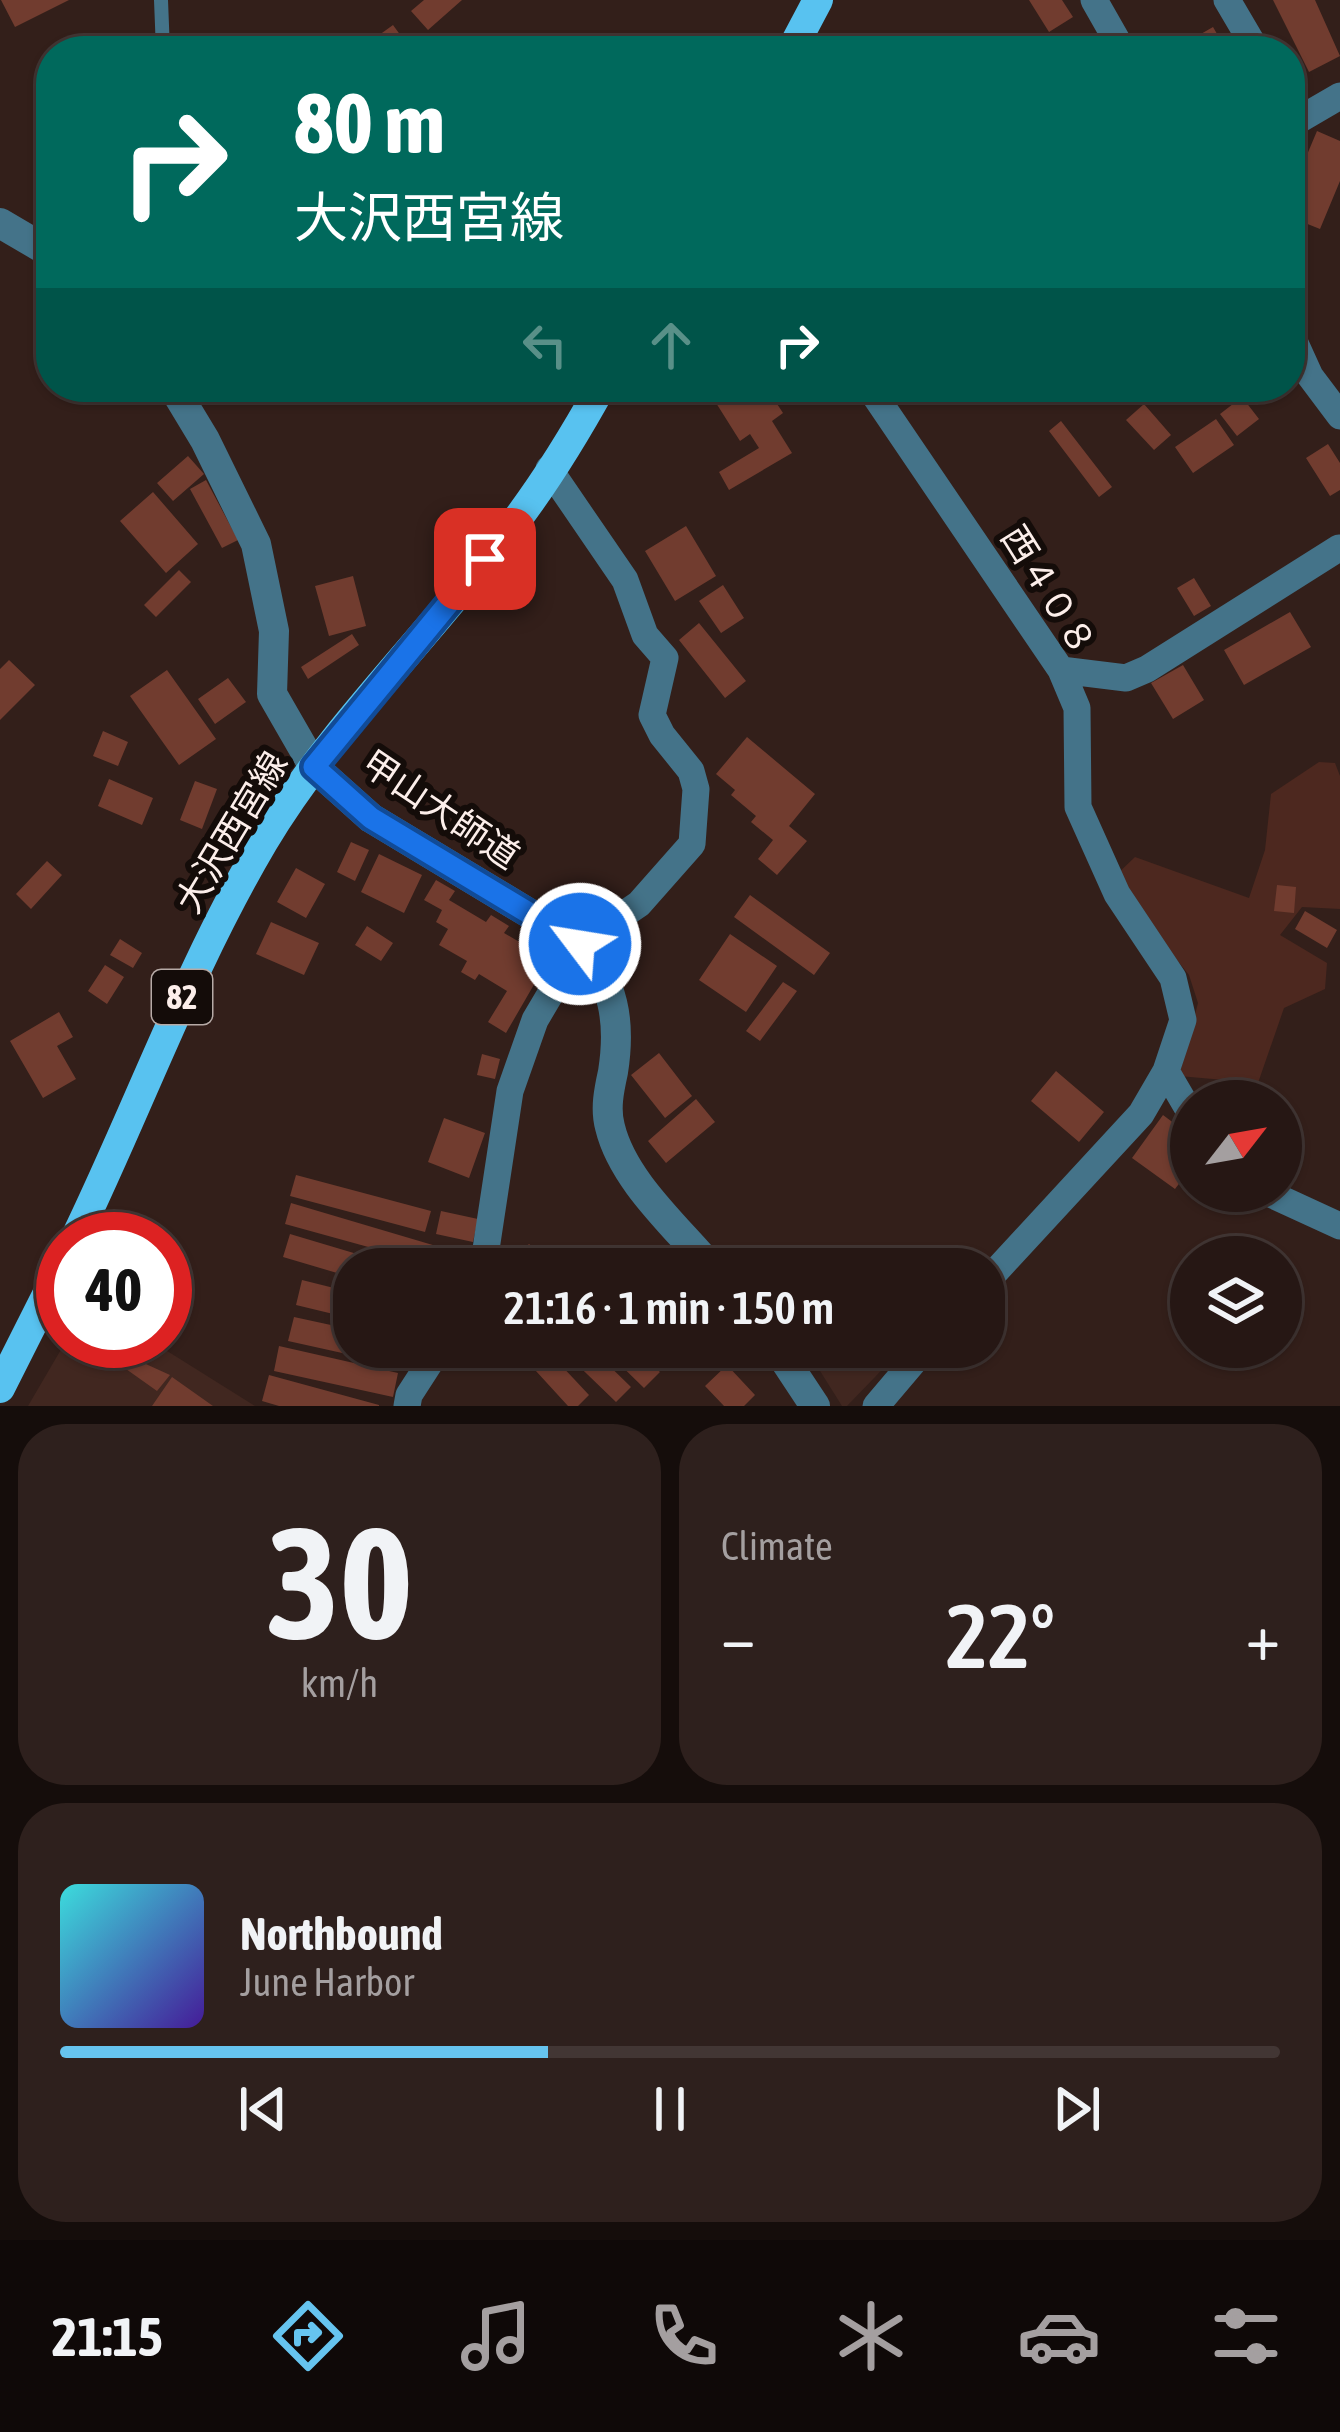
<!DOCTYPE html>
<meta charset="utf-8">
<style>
:root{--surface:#261714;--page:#2e201d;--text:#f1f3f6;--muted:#a49fa0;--line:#423634;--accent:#66c4ef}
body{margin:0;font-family:"Asap Condensed","Noto Sans JP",sans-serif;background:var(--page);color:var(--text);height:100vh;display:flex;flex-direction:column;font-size:45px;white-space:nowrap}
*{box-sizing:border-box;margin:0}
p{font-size:39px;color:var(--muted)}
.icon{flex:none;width:66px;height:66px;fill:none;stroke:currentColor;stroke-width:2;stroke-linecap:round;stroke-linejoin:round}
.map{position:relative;height:1406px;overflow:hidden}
.drawer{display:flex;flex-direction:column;gap:18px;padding:18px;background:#150d0b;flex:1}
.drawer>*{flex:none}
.hud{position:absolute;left:36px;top:36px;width:1269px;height:366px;border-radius:48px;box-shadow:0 3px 9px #0004,0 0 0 3px var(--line);background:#00695c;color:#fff;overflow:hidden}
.needle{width:78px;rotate:59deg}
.controls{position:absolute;left:1170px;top:1080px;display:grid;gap:24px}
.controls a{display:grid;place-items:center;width:132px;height:132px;border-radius:50%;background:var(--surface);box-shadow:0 3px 9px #0004,0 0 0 3px var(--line);font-size:60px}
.speed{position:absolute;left:36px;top:1212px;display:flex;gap:24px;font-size:60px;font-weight:700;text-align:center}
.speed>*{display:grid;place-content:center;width:156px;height:156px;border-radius:50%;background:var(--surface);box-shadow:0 3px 9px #0004,0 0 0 3px var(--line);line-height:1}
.speed .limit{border:18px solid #d22;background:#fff;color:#111}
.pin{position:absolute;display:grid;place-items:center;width:102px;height:102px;color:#fff;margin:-51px;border-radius:24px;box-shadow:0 6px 18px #0006}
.me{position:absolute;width:132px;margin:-66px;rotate:301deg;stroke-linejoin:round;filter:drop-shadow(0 0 9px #0008)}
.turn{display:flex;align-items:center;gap:42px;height:252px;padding:0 60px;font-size:54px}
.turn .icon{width:156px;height:156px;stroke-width:2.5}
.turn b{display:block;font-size:84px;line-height:102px}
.lanes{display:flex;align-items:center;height:114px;padding:0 60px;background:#0003;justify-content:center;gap:60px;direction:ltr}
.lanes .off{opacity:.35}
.big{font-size:90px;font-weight:600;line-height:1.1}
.drawer .tile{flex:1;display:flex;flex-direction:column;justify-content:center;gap:18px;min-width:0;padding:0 42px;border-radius:48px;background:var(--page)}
.drawer .dial{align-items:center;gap:0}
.dial b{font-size:156px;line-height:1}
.song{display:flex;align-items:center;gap:36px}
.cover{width:144px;height:144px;border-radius:18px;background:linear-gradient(135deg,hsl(180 70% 55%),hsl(260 70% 35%))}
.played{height:12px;border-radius:6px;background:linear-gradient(90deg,var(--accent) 40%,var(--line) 40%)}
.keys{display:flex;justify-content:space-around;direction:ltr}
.heat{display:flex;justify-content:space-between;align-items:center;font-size:66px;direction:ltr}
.drawer .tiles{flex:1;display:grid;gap:18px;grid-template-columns:1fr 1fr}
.tile:last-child{grid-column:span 2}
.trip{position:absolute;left:333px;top:1248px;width:672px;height:120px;border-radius:48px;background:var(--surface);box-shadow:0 3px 9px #0004,0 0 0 3px var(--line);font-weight:600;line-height:120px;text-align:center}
.dock{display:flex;height:192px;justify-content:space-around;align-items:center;background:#0f0908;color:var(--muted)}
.dock .icon{width:84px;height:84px}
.dock .on{color:var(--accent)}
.dock b{font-size:54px;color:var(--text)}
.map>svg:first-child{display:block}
.built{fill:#412720}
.green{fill:#4d281f}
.building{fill:#713c2f}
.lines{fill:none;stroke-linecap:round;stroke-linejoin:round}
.service{stroke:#447389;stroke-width:14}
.minor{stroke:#447389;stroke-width:27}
.tertiary{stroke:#447389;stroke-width:30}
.primary{stroke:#58c2f0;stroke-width:30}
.route-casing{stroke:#114b97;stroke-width:30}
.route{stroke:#1a73e8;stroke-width:21}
.labels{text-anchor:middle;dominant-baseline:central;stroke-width:12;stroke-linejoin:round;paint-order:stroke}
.shield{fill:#140c09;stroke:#b6aaa6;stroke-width:3}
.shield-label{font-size:33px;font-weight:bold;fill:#fceeea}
.street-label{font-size:36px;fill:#fceeea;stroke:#140c09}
</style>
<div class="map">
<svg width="1340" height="1406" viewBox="0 0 1340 1406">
<rect width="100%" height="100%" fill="#331f1a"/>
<!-- built -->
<path class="built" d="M66,1341H137L164,1349L255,1406H28Z
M805,1347H904L847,1406H842Z"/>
<!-- green -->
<path class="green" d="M1319,762L1335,763L1340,776V909L1302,907L1280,935L1327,963L1325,989L1284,1008L1258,1083L1179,1076L1198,1003L1189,975L1112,879L1135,857L1249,898L1265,850L1271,794Z"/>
<!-- building -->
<path class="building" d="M1,0H69L15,27Z
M424,0H462L428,30L411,11Z
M1029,0H1062L1073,17L1049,32Z
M1273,0H1315L1340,56L1309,72Z
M393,25L412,51H357Z
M1213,27L1227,51H1183L1180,46Z
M1317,131L1340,141V181L1320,229L1290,217V195Z
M706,387H766L783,413L772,421L792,453L729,490L719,472L759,448L750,434L740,441Z
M1242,397L1259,419L1237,436L1220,414Z
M1144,404L1171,435L1154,450L1126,420Z
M1216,419L1234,445L1193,473L1175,447Z
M1061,421L1112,487L1099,497L1049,431Z
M1328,444L1340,463V490L1330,496L1306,458Z
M188,456L204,474L173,501L157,483Z
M206,480L238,540L222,548L190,489Z
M153,492L198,544L166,573L120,521Z
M686,526L716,576L675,601L645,551Z
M179,570L191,582L156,617L144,605Z
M353,576L366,626L329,636L315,586Z
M1194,578L1211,606L1194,616L1177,588Z
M723,585L744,618L721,633L699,601Z
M1290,612L1311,647L1244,685L1224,650Z
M699,623L746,681L725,698L679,640Z
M352,634L359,645L308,679L301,667Z
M9,660L35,685L0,720V669Z
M1183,665L1204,700L1173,719L1151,683Z
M167,670L216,739L179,765L130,696Z
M228,678L246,702L215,724L198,699Z
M103,731L128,742L118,766L93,756Z
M747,737L815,794L789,826L807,841L777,875L758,859L773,840L751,822L756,816L731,795L735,790L716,774Z
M109,779L153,798L142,825L98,806Z
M195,781L217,789L202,829L180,820Z
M351,842L369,850L355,881L337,872Z
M379,854L422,875L404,913L361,892Z
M47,861L62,875L31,909L16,894Z
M296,868L325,884L306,918L277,902Z
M436,880L455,891L449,900L486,922L491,915L509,926L504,933L528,947L534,938L554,950L506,1033L488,1022L507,991L479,974L475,980L461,972L467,961L439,945L448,929L436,922L442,910L424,900Z
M1277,885L1296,887L1294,913L1274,911Z
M750,895L830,953L814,975L734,917Z
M1305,911L1337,930L1327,948L1295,929Z
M271,922L319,943L304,975L256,954Z
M367,926L393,943L381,961L355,945Z
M730,934L777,966L746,1012L699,980Z
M120,939L142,953L133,968L110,955Z
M105,965L124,977L107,1004L88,991Z
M783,982L797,991L760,1041L746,1031Z
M59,1012L73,1037L57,1046L76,1079L43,1098L10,1041Z
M659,1053L692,1096L665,1118L631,1075Z
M482,1054L500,1059L495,1079L477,1075Z
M1056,1071L1104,1112L1079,1142L1031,1101Z
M696,1099L715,1122L666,1163L648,1141Z
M1163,1115L1191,1136V1168L1175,1189L1132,1158Z
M444,1118L485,1133L469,1178L428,1162Z
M296,1175L431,1211L425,1232L290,1196Z
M291,1203L453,1251L448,1269L285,1224Z
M441,1211L478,1219L473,1242L436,1234Z
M290,1234L404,1268L403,1269H354V1278L283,1257Z
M529,1244L555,1269H523L514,1260Z
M302,1280L354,1293V1319L296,1305Z
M294,1317L354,1330V1347H415L410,1368L288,1341Z
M279,1346L398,1373L393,1397L274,1371Z
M514,1347H544L589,1395L578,1406H568Z
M559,1347H590L631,1387L616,1402Z
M602,1347H634L660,1372L644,1388Z
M137,1360L170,1375L157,1391L126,1369Z
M727,1365L755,1395L744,1406H724L705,1386Z
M269,1375L379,1405V1406H279L262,1401Z
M172,1377L213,1406H152Z"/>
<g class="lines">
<!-- service -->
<path class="service" d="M161,0L163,51"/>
<!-- minor -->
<path class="minor" d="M1094,0L1123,51
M1227,0L1257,51
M1290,125L1340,96
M1290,332L1310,376L1340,416
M869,387L1061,670L1077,708L1078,807L1117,894L1173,978L1183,1020L1166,1071L1191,1114
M1061,670L1126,678L1147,669L1339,548
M1264,1191L1340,1226
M483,1269L510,1091L535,1020L580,944L639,904L692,844L696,789L691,771L662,735L652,715L665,658L645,635L625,580L549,469
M984,1284L1141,1114L1166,1071
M407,1406L409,1395L440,1347
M876,1406L926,1347"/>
<!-- tertiary -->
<path class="tertiary" d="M0,223L51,253
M173,387L205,440L256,544L274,631L272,694L314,767L371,818L580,944C614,982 621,1021 613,1072C609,1090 605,1109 610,1127C623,1181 677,1227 712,1269
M776,1347L815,1406"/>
<!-- primary -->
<path class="primary" d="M791,51L818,0
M75,1239C139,1107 188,969 263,842C332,727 432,633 512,526C545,483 575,434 601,387
M0,1388L63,1263"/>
</g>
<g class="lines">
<!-- route casing -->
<g class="route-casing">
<path id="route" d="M485,559L314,767L371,818L580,944"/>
</g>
<!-- route -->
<use href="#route" class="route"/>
</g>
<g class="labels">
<!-- shield labels -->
<rect class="shield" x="152" y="970" width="60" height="54" rx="9"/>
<g class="shield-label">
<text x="182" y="997">82</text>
</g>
<!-- street labels -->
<g class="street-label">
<text transform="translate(1049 590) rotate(58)">西４０８</text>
<text transform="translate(441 809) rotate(34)">甲山大師道</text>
<text transform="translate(231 832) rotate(-59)">大沢西宮線</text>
</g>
</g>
</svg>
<div class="controls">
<a><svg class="needle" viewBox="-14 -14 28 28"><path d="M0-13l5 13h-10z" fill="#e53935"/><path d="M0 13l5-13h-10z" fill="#a49fa0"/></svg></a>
<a><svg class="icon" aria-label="layers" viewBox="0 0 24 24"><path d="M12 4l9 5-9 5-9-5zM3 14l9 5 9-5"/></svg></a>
</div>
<div class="speed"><div class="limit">40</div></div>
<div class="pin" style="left:485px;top:559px;background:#d93025"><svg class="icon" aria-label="arrive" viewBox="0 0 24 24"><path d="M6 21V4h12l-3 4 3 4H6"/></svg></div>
<svg class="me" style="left:580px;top:944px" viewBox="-20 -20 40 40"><circle r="17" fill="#1a73e8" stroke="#fff" stroke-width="3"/><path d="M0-11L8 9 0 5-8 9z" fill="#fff"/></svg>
<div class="trip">21:16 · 1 min · 150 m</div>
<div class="hud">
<div class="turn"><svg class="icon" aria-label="right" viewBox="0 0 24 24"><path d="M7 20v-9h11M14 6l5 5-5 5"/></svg><div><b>80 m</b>大沢西宮線</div></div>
<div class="lanes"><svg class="icon off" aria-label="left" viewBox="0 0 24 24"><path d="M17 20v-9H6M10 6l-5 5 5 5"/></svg><svg class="icon off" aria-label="ahead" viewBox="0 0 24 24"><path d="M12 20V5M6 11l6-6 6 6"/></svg><svg class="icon" aria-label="right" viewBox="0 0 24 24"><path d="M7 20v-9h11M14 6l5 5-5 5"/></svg></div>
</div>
</div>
<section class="drawer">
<div class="tiles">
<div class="tile dial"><b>30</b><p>km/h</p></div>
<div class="tile"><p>Climate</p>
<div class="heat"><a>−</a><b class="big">22°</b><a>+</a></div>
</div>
<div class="tile">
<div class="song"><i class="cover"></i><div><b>Northbound</b><p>June Harbor</p></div></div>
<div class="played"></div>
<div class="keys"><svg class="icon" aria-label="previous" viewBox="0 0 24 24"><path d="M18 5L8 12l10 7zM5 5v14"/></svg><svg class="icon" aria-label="pause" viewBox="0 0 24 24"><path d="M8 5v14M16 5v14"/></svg><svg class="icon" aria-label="next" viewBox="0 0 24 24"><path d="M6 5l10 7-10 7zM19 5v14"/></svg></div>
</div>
</div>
</section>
<nav class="dock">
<b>21:15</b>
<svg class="icon on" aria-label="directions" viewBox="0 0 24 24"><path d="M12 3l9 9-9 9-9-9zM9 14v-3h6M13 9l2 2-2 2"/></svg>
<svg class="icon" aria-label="music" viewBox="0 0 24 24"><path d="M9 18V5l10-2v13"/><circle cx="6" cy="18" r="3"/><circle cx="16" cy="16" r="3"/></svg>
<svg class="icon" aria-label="phone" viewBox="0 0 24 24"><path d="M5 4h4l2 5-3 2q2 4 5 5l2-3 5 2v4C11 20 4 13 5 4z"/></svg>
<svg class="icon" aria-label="climate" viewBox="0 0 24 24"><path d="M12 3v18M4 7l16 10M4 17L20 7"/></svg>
<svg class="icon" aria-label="car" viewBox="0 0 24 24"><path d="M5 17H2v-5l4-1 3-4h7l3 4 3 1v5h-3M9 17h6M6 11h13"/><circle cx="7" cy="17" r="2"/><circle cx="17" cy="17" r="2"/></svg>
<svg class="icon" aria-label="filters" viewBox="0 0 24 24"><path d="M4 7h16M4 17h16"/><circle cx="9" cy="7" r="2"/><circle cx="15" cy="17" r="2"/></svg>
</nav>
